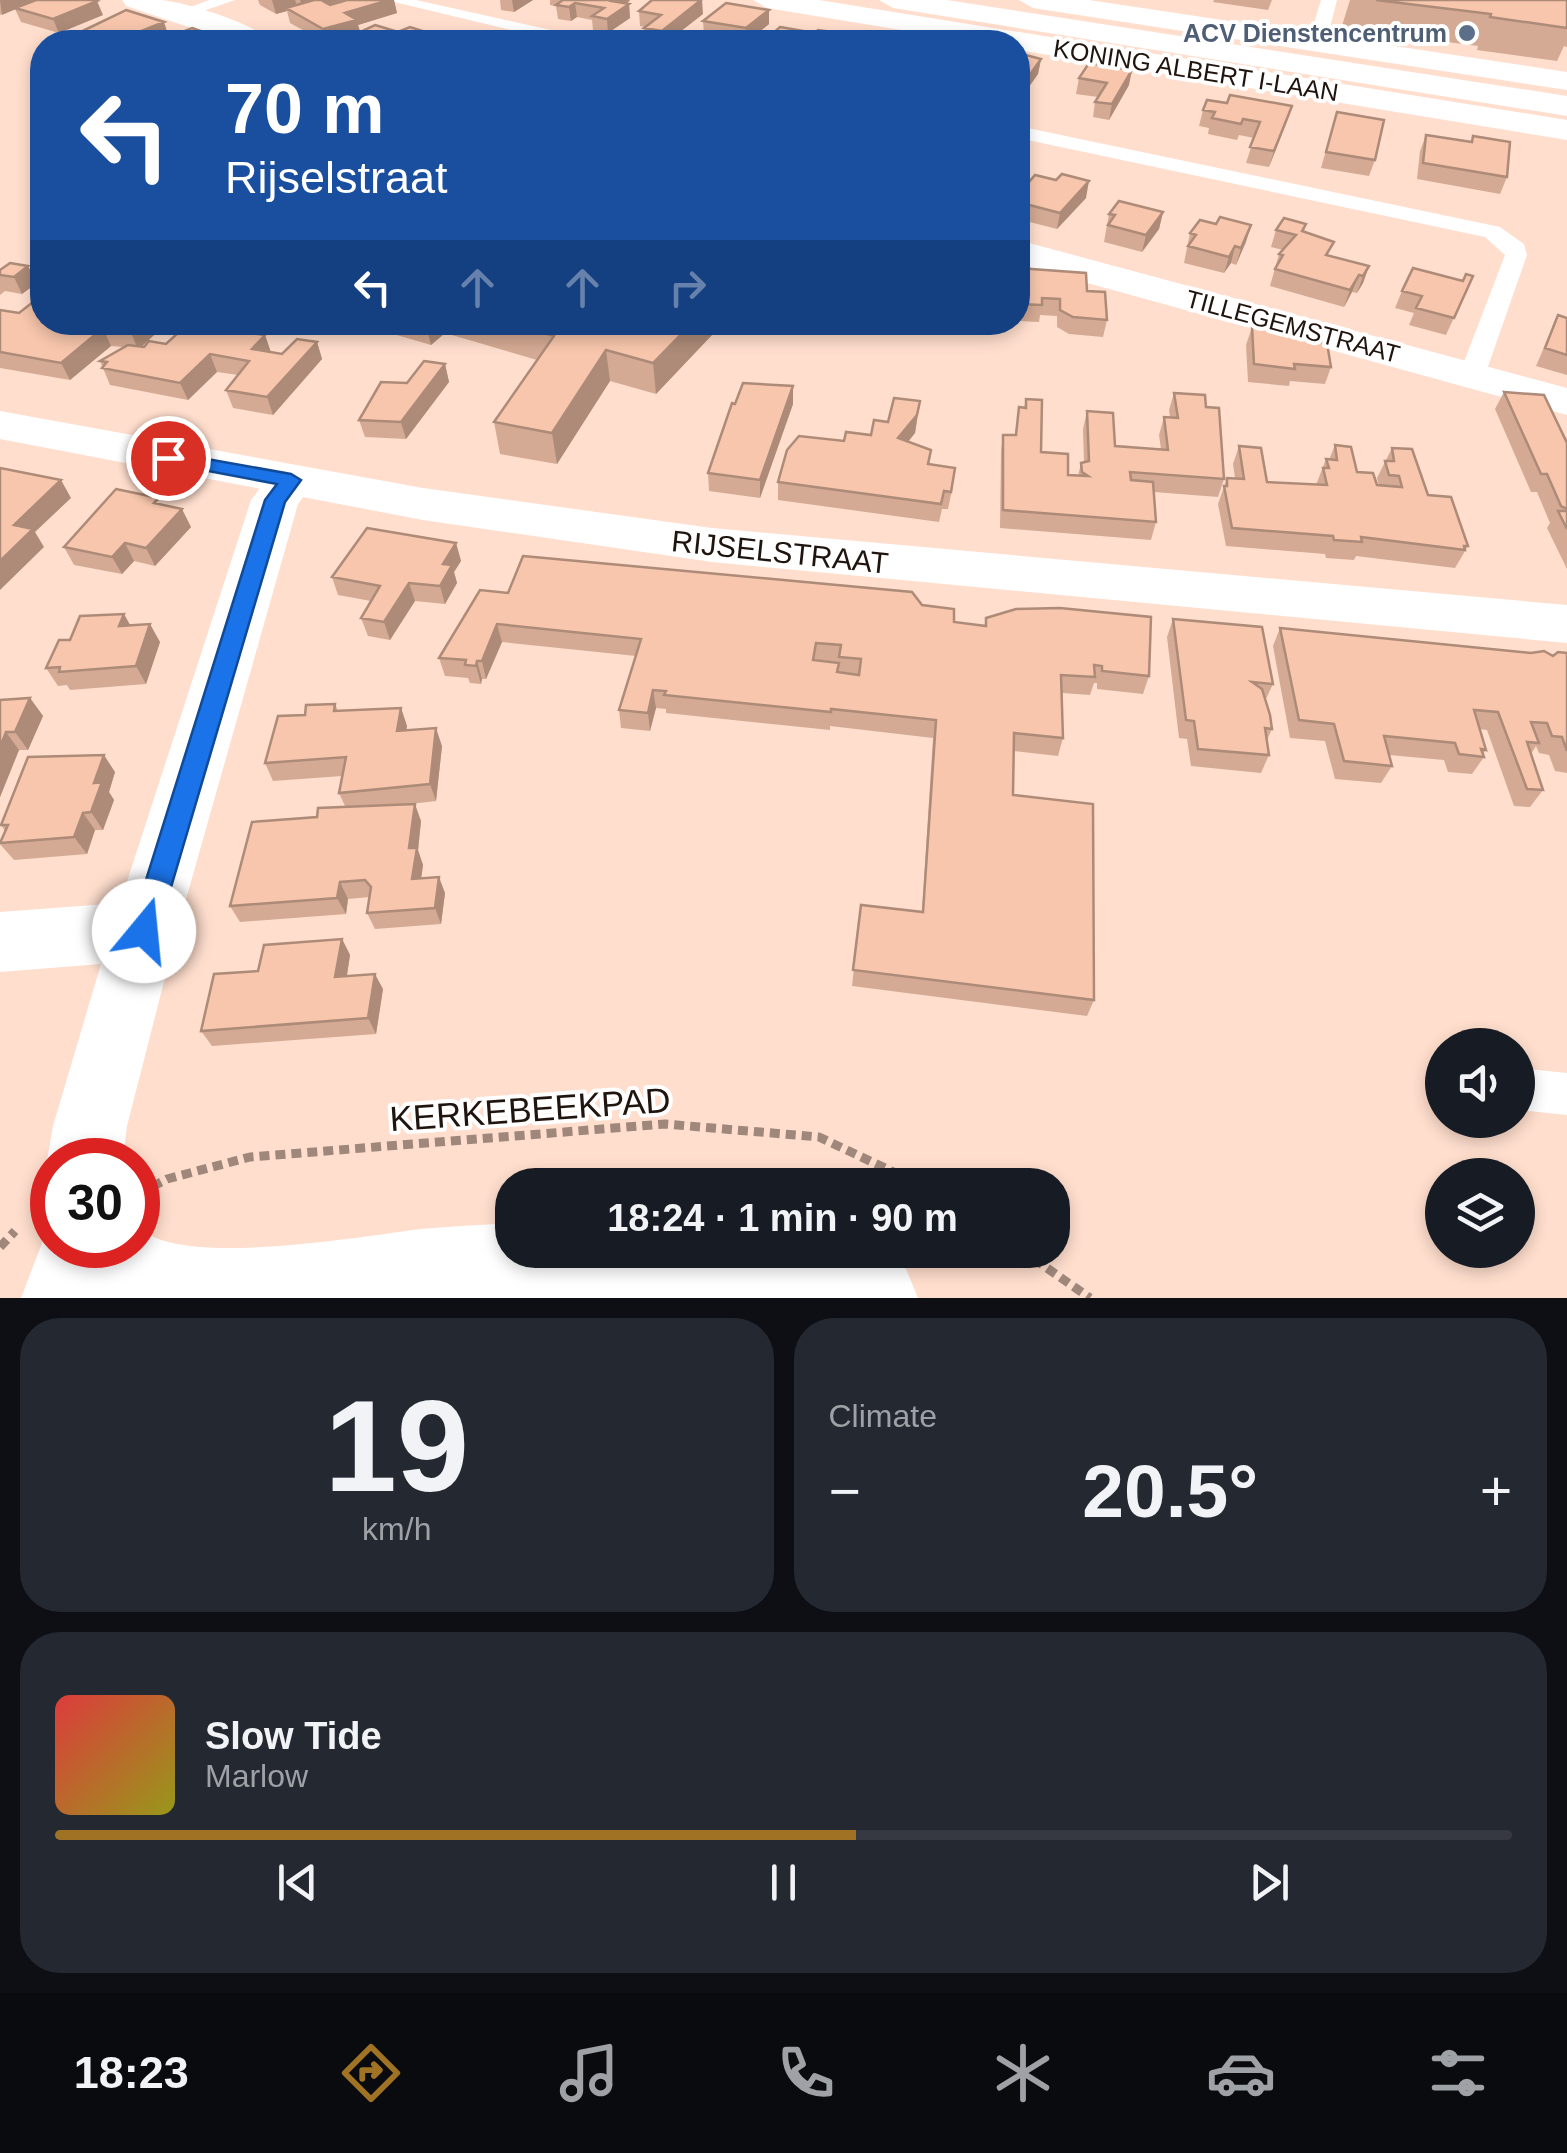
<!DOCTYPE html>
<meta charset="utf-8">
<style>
:root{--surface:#171b24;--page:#242831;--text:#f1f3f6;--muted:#9ea1a6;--line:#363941;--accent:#a07324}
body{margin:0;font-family:Arial,sans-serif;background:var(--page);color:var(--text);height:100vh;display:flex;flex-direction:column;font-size:38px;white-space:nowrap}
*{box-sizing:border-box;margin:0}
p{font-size:32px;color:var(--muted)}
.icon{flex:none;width:55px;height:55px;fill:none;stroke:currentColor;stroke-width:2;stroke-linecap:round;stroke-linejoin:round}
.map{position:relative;height:1298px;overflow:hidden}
.sheet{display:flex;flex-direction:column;gap:20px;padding:20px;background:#0d0f14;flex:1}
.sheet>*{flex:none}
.guide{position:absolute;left:30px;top:30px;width:1000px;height:305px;border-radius:40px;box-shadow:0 5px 15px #0003;background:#1a4fa0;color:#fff;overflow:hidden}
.fabs{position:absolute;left:1425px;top:1028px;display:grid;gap:20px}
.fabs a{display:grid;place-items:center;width:110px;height:110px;border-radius:50%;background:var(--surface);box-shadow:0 5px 15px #0003;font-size:50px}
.speed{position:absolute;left:30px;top:1138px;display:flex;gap:20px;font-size:50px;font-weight:700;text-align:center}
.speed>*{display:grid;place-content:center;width:130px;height:130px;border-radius:50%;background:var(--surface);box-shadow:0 5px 15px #0003;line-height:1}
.speed .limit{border:15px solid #d22;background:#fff;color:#111}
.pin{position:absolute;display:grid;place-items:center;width:85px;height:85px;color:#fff;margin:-42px;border:5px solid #fff;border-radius:50%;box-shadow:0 2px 10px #0007}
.me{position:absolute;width:110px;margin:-55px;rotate:17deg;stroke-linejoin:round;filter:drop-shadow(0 0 8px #0008)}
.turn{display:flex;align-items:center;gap:35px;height:210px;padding:0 30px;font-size:45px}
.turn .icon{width:130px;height:130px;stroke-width:2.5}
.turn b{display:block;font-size:70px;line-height:85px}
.lanes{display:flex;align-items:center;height:95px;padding:0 30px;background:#0003;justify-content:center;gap:50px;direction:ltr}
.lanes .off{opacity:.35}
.big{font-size:75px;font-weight:700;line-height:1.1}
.sheet .tile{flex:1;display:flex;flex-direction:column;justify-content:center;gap:15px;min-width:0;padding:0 35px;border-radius:40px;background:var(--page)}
.sheet .dial{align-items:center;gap:0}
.dial b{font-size:130px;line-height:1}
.song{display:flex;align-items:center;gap:30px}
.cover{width:120px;height:120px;border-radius:15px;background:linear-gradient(135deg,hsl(0 70% 55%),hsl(60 70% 35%))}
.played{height:10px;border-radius:5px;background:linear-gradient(90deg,var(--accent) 55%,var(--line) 55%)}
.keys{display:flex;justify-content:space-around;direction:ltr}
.heat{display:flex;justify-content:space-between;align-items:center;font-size:55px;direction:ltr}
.sheet .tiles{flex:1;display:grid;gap:20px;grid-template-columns:1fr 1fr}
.tile:last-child{grid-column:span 2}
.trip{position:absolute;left:495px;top:1168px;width:575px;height:100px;border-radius:40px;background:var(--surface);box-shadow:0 5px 15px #0003;font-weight:700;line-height:100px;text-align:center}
.tab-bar{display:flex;height:160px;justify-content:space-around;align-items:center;background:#090b0e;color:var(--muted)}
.tab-bar .icon{width:70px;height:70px}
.tab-bar .on{color:var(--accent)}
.tab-bar b{font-size:45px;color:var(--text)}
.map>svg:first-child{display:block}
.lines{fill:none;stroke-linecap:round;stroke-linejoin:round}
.path{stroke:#9f877b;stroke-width:9;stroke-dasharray:10 6;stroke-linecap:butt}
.lane{fill:#fff;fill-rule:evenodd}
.street{fill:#fff;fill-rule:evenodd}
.secondary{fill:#fff;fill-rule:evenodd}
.wall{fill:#d4aa94}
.shaded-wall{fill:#ad8b78}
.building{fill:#f7c6ac;stroke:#ad8b78;stroke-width:2.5;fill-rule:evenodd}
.route{fill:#1a73e8;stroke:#114b97;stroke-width:2.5}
.service-dot{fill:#5c6f8a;stroke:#fff;stroke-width:4}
.labels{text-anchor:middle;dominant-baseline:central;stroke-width:8;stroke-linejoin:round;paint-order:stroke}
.far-service-label{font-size:25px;font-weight:bold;fill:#4e5e75;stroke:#fff;text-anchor:end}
.far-street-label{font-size:25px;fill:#1f140e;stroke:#fff}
.street-label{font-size:30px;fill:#1f140e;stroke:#fff}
.near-street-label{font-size:35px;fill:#1f140e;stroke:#fff}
</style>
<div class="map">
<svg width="1567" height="1298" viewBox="0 0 1567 1298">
<rect width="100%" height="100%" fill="#ffdecd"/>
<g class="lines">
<!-- path -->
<path class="path" d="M138,1194L167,1179L250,1157L665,1124L819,1137L921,1185
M0,1247L15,1231
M1021,1250L1090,1298"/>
<!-- lane -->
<path class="lane" d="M209,0H235L183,18L175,13Z
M386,0H416L582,37L591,42H561Z
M1321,0H1337L1326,43L1317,48L1308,43Z
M1018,126L1500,227L1524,244L1527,255L1485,375L1472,383L1459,375L1505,255L1485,237L1018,138Z
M1518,1068L1567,1073V1115L1518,1110Z"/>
<!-- street -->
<path class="street" d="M122,0C135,0 149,0 162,0C184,2 258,24 271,42H233L126,6Z
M753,0H819L1567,120V140L1018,50V42H974L767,8Z
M1019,0H1089L1567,72V90L1033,8Z
M1018,240L1567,388V415L1018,264Z
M291,466L308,470L315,481L298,504L177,931L127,1126L123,1160H52V1174L47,1160L53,1126L101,964L0,972V912L120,903L251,500L274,470Z
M52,1217V1245H138V1223C163,1272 370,1235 421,1229C451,1226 482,1225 512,1223V1250H871L906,1269L918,1298H21Z"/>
<!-- secondary -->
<path class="secondary" d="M879,0H947L1567,96V116L893,8Z
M0,411L423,488L712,528L1567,605V643L712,562L423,520L0,439Z"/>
</g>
<!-- wall -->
<path class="wall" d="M0,0L103,15L59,33L21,22L15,9L0,15Z
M258,0H343L329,4L330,5L347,0H394L397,13L358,25L360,32L432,34L434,42H344L343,39L325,42L290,23L287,11L276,14L260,5Z
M497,0H533L514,12L501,10L500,0Z
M550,0H630L627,4H629L630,18L608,33L593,30L592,20L577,17L571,21L558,19L556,6L550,5Z
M1214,0H1272L1268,10L1213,2Z
M1350,0H1567V47L1564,46L1557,61L1477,50L1478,46L1447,42L1341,29Z
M769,10V24L747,42L704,35L703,21Z
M639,11L703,14L667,42H645L644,28L645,27L640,26Z
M1018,53L1041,59L1038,74L1026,91L1018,90Z
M1079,78L1129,85L1109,120L1093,117L1095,102L1098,97L1076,94Z
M1227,103L1292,106L1269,167L1246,163L1254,138L1239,135L1237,140L1208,134L1209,128L1199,126L1203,110Z
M1337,112L1375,160L1369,176L1321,168Z
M1426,135L1470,142L1473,136L1507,177L1500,194L1417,179L1420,151Z
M1018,195L1086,198L1057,229L1018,219Z
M1163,212L1159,229L1142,252L1104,242L1109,214Z
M1216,224L1251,225L1236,265L1231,263L1224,273L1184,263L1190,233Z
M1306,224L1304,232L1329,255L1369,266L1363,283L1357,293L1352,292L1344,307L1270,286L1279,254L1283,250L1271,247L1276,230Z
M28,266L37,283L22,294L5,291L0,295V270Z
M1018,268L1087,291L1107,320L1103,337L1069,334L1057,327V316L1040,315L1039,322L1018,321Z
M1473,276L1446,335L1409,325L1414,313L1395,308L1402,291L1463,281Z
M0,310L19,313L168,322L141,347L166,344L236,329L234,331L265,335L271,352L282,354L317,342L322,359L273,415L233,408L226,390L238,375L217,372L188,400L110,385L100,361L123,347L111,346L70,380L0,368Z
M1558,315L1567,318V375L1536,366Z
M384,322H711L712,335L656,394L610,381L557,464L500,454L494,422L537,360L445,333L431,345L390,333L388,324Z
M1252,327L1331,367L1325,384L1290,381L1289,386L1248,382L1246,345Z
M445,364L449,382L406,439L365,437L359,420L407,383Z
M793,386V404L760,498L709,491L708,473L735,404Z
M1504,392L1566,440L1567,437V569L1547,528L1550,523L1537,492H1531L1495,409Z
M1174,393L1206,407L1224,479L1218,497L1154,492L1156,522L1151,540L1000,528L1001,452L1003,435H1015L1019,407L1024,408L1026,399L1041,452L1068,475L1078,476L1081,463L1084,462L1083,429L1087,411L1115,446L1161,449L1159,435L1164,417H1170L1169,410Z
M920,401L915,433L908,441L931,450L929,464L953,485L948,509H942L939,522L778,500V482L844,441L871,435Z
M1335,445L1357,472L1379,486L1377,478L1392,448L1468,546L1455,568L1356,556L1354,560L1326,558L1325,554L1226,546L1218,504L1227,478H1235L1233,464L1239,446L1267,482L1316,485L1326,459L1329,460Z
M162,505L191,527L155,566L134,561L122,574L74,565L64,547Z
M456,543L461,561L454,572L457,583L445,604L415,601L390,640L368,636L361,618L371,601L338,595L332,577Z
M508,593L922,605L954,622L985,626L986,618L1149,676L1143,694L1097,689V683H1094L1090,695L1062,693L1063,738L1058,756L1014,751L1013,795L1094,1000L1087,1016L852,986L861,905L922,912L933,738L830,726V730L666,713V709L656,708L650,731L621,728L619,710L636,656L502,642L486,679H482L481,684L470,683L468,678L445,676L439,658Z
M1173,619L1273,684L1265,701L1272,729L1267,740L1269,755L1261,773L1191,766L1187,739L1179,738L1167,637Z
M131,626L160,642L146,684L70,690L67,685L58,686L46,668L70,640Z
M1280,628L1553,656L1567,653V773L1555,771L1549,755L1539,753L1536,746L1531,754L1543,790L1530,807L1514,806L1487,730L1479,729L1486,750L1483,754L1484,757L1472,774L1448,772L1444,760L1389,755L1392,766L1381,783L1335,779L1325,741L1290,738L1273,646Z
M30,698L43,716L28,750H19L0,797V700Z
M335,704L338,711L401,708L407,726L406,731L442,746L436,801L410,804L421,821L418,850L423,865L421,878L445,893L441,924L375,929L367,913L370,897L348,899L346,914L240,922L230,906L317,817L345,806L339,793L342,776L273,781L265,763L305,715Z
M115,772L109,792L114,800L103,830H95L87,854L14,860L0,844L5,831L1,825Z
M342,939L350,955L347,976L383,989L376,1034L212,1046L201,1031L258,971Z"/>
<!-- shaded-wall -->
<path class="shaded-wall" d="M0,0H37L2,15Z
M272,0H295L298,8H286L287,11L276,14Z
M300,0H343L304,12Z
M389,0H394L397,13L358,25L361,34L327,42L323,29L345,13Z
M512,0H533L514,12Z
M612,0H630L614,14L629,4L630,18L608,33L607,19Z
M702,0L703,14L667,42H663L662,31Z
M97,1L103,15L59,33L53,19Z
M575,3L577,17L571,21L569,7Z
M769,10V24L747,42L746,28Z
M164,22L169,37L155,42H114Z
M839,33V42H830Z
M432,34L434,42H413Z
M1041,59L1038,74L1026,91L1029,76Z
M1132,70L1129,85L1109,120L1112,104Z
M1292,106L1287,121L1269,167L1274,151Z
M1089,181L1086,198L1057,229L1060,213Z
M1163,212L1159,229L1142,252L1146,235Z
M1251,225L1246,242L1236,265L1241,248Z
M1235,246L1231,263L1224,273L1229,257Z
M28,266L37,283L22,294L14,277Z
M1369,266L1363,283L1357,293L1363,276Z
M1359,275L1352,292L1344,307L1350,290Z
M141,322H168L138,350L131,332Z
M223,322H233L236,329L234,331L221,329Z
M425,322H443L445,333L431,345Z
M693,322H711L712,335L656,394L653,363Z
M103,328L111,346L70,380L61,363Z
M265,335L271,353L252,349Z
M317,342L322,359L273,415L267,397Z
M606,350L610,381L557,464L552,433Z
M210,354L217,372L188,400L180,383Z
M445,364L449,382L406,439L401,422Z
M793,386V404L760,498V480Z
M920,401L915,433L897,456L898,438Z
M61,480L71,498L35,532L44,547L0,590V561L14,525Z
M182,509L191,527L155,566L146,548Z
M125,543L134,561L122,574L112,557Z
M456,543L461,561L454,572L457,583L445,604L440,586L443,564Z
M409,583L415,601L390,640L384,622Z
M124,614L134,632L119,626Z
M150,624L160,642L146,684L136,666Z
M497,624L502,642L486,679L482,661Z
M477,661L482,679L481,684L476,666Z
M653,690L656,708L650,731L648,713Z
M30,698L43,716L28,750L15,732Z
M401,708L407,726L403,749L397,731Z
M436,728L442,746L436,801L430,784Z
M6,732L19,750L0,797V747Z
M104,755L115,772L109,792L114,800L103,830L91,812L94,783Z
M415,804L421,821L418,850L423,865L419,895L412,879L409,848Z
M83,813L95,830L87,854L74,837Z
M439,877L445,893L441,924L435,908Z
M340,882L348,899L346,914L337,898Z
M342,939L350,955L344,993L335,977Z
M375,974L383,989L376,1034L368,1018Z"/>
<!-- building -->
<path class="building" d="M36,0H93L97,1L53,19L15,8Z
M314,0H321L330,5L347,0H389L345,13L357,20L323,29L286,8Z
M563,0H612L611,1L629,4L607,19L592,16L604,8L575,3L569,7L556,5Z
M652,0H701L662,31L644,28L661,15L639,11Z
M1376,0H1567V28L1490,17L1491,14Z
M726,3L769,10L746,28L703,21Z
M126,10L164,22L114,42H88L70,37Z
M375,25L398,32L410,27L432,34L413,42H354L343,40Z
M780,27L815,33L818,30L839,33L830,42H763Z
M192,28L220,38L208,42H158Z
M873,33L915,40L913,42H864Z
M1018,53L1041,59L1029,76L1018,74Z
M1089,63L1132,70L1112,104L1095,102L1107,83L1079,78Z
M1230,95L1292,106L1274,151L1250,147L1260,122L1243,119L1241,124L1212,118L1215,112L1203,110L1207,100L1227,103Z
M1337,112L1384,120L1375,160L1326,152Z
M1426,135L1472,142L1473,136L1510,142L1507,177L1423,163Z
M1062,174L1089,181L1060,213L1018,202V195L1035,175L1056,180Z
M1119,201L1163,212L1146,235L1108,225L1115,215L1109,214Z
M1220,217L1251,225L1241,248L1235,246L1229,257L1188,246L1196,235L1190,233L1200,220L1216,224Z
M1284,218L1306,224L1302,231L1334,242L1326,255L1369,266L1363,276L1359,275L1350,290L1275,269L1283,255L1279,254L1296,235L1276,230Z
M10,263L28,266L14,277L0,275V270Z
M1018,268L1086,273L1087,291L1105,292L1107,320L1073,317L1060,310V299L1042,298V305L1018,304Z
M1413,268L1463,281L1466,274L1473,276L1454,318L1416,308L1422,296L1402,291Z
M42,295V322H141L131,332L103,328L61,363L0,352V310L19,313Z
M1558,315L1567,318V355L1545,348Z
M190,322H227L221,329L265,335L252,349L282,354L297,339L317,342L267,397L226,390L249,361L210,354L180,383L102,368L107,362L100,361L128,345L144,347L149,341L166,344Z
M507,322H693L653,363L606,350L552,433L494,422L554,336Z
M1252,327L1303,333L1304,340L1327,343L1331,367L1294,364L1295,369L1254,364Z
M424,361L445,364L401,422L359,420L381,382L407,383Z
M743,383L793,386L760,480L708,473L732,403L735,404Z
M1504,392L1544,395L1567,443V509L1561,506L1547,474H1541Z
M1174,393L1205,395L1206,407L1219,408L1224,479L1130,472L1131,480L1153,482L1156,522L1003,510V435H1016L1019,407L1026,408V399L1042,400L1041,452L1068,454V475L1088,476L1082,472L1081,463L1089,461L1087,411L1113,413L1115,446L1168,450L1164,417L1178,418Z
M894,398L920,401L917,415L898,438L931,450L928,464L955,468L951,492L944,491L941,504L778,482L787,450L799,436L844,441L846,432L871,435L874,420L888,422Z
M1335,445L1351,447L1357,472L1373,473L1377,485L1402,487L1399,476L1389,475L1385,461H1394L1392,448L1412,449L1428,495L1451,497L1468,546H1464L1465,550L1361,537L1362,542L1334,540L1333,536L1232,528L1224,486H1227V478L1244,479L1239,446L1261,448L1267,482L1327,485L1323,468H1329L1326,459L1337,460Z
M0,468L61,480L14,525L33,529L0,561Z
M116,489L159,498L154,503L182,509L146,548L125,543L112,557L64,547Z
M1558,511H1567V529Z
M367,528L456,543L443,564L452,565L440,586L409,583L384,622L361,618L380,586L332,577Z
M523,556L912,592L922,605L954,609V622L986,626V618L1016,609L1060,608L1151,617L1149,676L1102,671V666L1094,665L1095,677L1061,675L1063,738L1014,733L1013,795L1093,804L1094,1000L853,970L861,905L923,912L936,720L831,709V712L664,695L666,691L653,690L648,713L619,710L641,639L497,624L482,661H477L476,666L465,665L466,660L439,658L480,590L508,593ZM816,643L841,645L839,657L861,659L859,675L837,672L839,663L813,660Z
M124,614L119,626L150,624L136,666L59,672L60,667L46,668L59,640H70L80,616Z
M1173,619L1262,627L1273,684L1252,682L1262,689L1270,715L1272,729L1265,728L1269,755L1198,749L1194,721L1186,720Z
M1280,628L1531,653L1544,651L1553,656L1558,652L1567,653V751L1562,737L1552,736L1547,723L1531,722L1539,743L1527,742L1543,790L1527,789L1498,712L1474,710L1486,750L1481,749L1484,757L1459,754L1455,743L1384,736L1392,766L1344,761L1334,724L1299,720Z
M30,698L15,732H6L0,747V700Z
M335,704L334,711L401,708L397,731L436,728L430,784L339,793L346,757L265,763L278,716L305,715L306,705Z
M104,755L94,783L102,782L91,812L83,813L74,837L0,843L8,825H1L28,757Z
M415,804L409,848H417L412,879L439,877L435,908L367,913L371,887L365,880L340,882L337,898L230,906L252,822L317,817L318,808Z
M342,939L335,977L375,974L368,1018L201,1031L214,974L258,971L264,945Z"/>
<!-- route -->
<path class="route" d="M168,452L291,474L301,480L285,502L158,931L154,939L144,943L134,939L130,931L265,500L277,484L161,462L158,458Z"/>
<!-- markers -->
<circle class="service-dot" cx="1467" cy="33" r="10"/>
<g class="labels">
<!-- far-service labels -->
<g class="far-service-label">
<text x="1447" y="33">ACV Dienstencentrum</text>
</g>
<!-- far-street labels -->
<g class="far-street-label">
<text transform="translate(1196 70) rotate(9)">KONING ALBERT I-LAAN</text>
<text transform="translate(1293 326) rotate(15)">TILLEGEMSTRAAT</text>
</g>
<!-- street labels -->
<g class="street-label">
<text transform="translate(780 552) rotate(6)">RIJSELSTRAAT</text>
</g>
<!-- near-street labels -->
<g class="near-street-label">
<text transform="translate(530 1109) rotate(-4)">KERKEBEEKPAD</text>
</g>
</g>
</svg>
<div class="fabs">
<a><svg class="icon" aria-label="sound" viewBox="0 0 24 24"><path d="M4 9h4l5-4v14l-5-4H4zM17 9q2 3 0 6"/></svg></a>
<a><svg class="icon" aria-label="layers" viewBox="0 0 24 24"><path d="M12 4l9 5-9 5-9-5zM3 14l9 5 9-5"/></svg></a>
</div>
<div class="speed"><div class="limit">30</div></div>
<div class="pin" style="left:168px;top:458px;background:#d93025"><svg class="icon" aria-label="arrive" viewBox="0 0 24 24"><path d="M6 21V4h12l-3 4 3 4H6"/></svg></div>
<svg class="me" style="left:144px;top:931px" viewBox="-20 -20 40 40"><circle r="19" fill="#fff"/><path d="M0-13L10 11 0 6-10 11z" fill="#1a73e8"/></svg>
<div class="trip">18:24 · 1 min · 90 m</div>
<div class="guide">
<div class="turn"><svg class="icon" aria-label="left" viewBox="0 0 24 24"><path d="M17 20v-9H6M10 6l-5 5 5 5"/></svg><div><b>70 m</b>Rijselstraat</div></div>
<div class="lanes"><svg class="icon" aria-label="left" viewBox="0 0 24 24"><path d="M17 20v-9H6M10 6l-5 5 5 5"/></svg><svg class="icon off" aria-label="ahead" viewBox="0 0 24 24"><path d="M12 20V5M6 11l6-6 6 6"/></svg><svg class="icon off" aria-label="ahead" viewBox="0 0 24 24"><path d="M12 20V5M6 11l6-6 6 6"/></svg><svg class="icon off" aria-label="right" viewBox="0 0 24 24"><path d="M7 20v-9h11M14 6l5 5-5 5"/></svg></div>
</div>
</div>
<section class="sheet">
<div class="tiles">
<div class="tile dial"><b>19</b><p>km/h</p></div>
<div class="tile"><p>Climate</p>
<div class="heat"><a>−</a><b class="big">20.5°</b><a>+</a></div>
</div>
<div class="tile">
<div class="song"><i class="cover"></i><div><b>Slow Tide</b><p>Marlow</p></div></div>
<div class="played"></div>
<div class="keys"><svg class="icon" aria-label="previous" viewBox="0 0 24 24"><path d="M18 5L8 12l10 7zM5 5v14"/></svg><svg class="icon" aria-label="pause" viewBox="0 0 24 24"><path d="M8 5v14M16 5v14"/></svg><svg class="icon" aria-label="next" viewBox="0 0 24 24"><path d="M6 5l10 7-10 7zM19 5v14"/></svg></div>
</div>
</div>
</section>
<nav class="tab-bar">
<b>18:23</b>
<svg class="icon on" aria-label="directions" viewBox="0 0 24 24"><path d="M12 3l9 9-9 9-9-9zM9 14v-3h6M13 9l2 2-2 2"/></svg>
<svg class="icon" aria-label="music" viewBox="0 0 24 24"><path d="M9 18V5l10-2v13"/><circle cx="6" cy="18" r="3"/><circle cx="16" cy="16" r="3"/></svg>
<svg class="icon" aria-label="phone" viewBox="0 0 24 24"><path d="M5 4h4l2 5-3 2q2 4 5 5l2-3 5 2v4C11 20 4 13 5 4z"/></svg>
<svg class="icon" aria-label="climate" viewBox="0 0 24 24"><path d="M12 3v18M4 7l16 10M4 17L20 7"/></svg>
<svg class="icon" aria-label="car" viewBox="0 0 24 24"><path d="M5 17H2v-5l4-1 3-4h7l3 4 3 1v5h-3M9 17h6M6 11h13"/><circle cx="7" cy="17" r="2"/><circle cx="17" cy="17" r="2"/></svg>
<svg class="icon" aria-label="filters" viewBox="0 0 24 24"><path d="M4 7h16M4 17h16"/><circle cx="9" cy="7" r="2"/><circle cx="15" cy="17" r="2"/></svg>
</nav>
